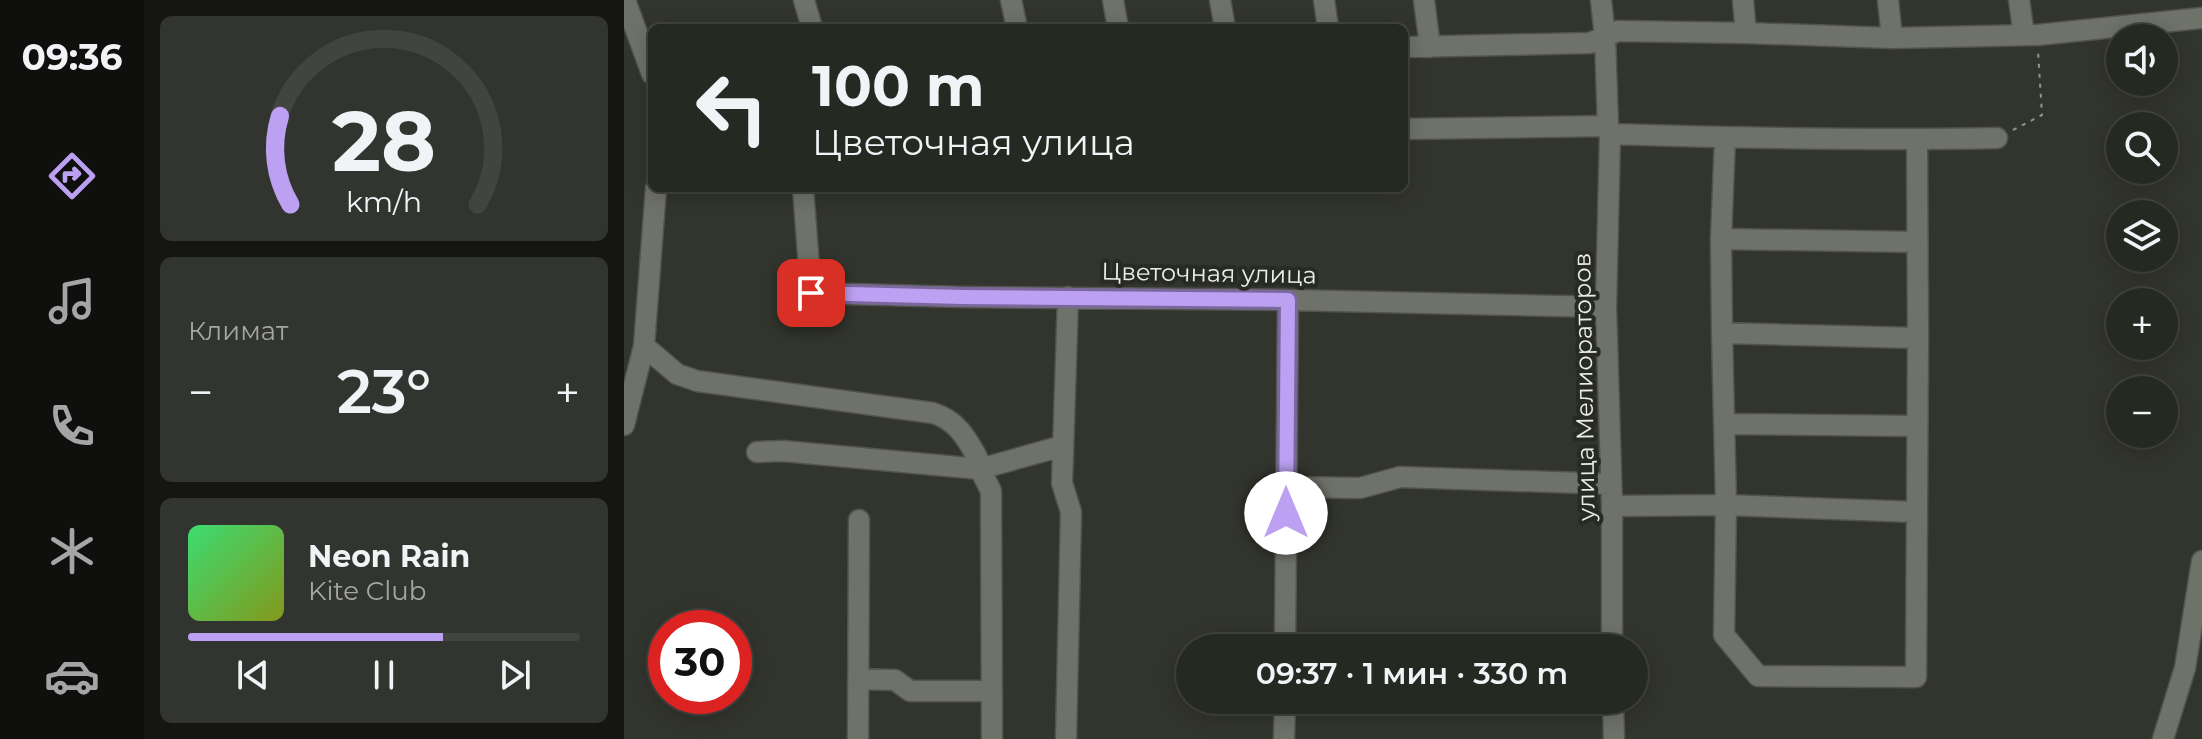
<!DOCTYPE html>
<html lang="ru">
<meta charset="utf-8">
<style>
:root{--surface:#262822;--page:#32342f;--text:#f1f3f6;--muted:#a4a6a5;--line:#424440;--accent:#bca0f2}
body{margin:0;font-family:Montserrat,sans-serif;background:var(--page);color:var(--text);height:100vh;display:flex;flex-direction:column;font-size:30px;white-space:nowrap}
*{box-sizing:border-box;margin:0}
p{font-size:26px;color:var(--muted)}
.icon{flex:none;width:44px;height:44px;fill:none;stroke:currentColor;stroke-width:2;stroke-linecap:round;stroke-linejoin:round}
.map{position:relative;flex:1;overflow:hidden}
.sheet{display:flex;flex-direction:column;gap:16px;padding:16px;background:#151613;width:480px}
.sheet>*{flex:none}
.guide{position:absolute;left:24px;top:24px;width:760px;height:168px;border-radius:12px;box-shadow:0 4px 20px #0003,0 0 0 2px var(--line);background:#262822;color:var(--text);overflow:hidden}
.tools{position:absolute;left:1482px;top:24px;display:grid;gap:16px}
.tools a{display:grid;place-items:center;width:72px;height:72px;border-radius:50%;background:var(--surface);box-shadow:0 4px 20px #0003,0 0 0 2px var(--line);font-size:40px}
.speed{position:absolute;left:24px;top:610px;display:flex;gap:16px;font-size:40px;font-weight:700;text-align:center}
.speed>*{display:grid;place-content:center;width:104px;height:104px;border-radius:50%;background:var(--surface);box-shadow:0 4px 20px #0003,0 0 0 2px var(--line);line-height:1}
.speed .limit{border:12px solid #d22;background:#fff;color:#111}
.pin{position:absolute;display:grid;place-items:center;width:68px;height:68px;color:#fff;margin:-34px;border-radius:16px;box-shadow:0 4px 12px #0006}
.me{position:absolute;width:88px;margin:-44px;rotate:0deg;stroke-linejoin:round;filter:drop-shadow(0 0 6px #0008)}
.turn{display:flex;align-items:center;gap:28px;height:168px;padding:0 32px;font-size:36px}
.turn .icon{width:104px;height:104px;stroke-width:2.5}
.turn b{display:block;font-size:56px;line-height:68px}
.big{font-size:60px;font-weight:600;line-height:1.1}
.sheet .card{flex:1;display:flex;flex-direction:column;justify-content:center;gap:12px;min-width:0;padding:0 28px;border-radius:12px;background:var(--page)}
.sheet .dial{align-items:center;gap:0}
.dial svg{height:208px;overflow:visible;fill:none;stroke:var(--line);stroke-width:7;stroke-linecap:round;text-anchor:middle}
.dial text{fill:var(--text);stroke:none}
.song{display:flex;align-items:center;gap:24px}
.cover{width:96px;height:96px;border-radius:12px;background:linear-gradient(135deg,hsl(140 70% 55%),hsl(70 70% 35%))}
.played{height:8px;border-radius:4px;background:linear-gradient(90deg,var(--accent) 65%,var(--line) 65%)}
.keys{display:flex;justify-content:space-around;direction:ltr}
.heat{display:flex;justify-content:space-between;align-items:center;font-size:44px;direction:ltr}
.trip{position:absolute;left:552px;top:634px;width:472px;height:80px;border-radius:40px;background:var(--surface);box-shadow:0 4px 20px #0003,0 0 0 2px var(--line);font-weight:600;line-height:80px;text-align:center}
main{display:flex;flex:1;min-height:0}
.tab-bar{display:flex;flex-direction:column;width:144px;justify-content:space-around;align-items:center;background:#0f100e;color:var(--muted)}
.tab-bar .icon{width:56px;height:56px}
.tab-bar .selected{color:var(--accent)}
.tab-bar b{font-size:36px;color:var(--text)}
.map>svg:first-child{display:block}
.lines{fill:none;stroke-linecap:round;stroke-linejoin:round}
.minor-casing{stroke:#51534c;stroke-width:23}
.path{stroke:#93958f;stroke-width:2;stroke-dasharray:4 6;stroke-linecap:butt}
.minor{stroke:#6e7269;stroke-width:20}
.route-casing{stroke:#7a689d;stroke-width:20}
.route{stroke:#bca0f2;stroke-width:14}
.labels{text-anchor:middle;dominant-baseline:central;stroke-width:8;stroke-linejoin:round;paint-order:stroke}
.street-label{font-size:24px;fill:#eceee9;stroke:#282b23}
</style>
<main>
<nav class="tab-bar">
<b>09:36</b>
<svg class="icon selected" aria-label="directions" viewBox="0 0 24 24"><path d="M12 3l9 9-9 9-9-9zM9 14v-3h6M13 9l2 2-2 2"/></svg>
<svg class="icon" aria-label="music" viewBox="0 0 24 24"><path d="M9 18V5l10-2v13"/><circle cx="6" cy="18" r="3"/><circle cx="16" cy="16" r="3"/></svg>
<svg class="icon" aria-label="phone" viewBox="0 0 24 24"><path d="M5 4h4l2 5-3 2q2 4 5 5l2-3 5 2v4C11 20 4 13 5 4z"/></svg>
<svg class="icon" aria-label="climate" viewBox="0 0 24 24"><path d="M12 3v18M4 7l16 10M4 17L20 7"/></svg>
<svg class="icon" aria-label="car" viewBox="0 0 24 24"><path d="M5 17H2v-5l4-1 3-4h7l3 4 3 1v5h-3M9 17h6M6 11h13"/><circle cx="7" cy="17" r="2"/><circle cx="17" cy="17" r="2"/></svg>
</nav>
<section class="sheet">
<div class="card dial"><svg viewBox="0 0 100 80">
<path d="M14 69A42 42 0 1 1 86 69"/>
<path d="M14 69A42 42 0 0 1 10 35" stroke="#bca0f2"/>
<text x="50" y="56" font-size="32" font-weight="700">28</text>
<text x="50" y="72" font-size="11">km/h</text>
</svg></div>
<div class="card"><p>Климат</p>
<div class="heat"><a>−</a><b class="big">23°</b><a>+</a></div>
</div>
<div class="card">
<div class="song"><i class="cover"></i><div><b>Neon Rain</b><p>Kite Club</p></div></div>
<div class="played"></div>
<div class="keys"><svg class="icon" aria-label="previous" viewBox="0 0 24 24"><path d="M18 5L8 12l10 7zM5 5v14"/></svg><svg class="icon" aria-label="pause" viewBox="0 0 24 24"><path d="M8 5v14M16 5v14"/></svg><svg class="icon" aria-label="next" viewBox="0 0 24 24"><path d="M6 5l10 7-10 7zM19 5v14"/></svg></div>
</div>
</section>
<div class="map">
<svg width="1578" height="739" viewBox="0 0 1578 739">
<rect width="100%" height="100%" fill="#32352d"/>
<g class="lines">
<!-- minor casing -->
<g class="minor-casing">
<path id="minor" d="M1,0L28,74
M180,0L188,28
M387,0L393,28
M489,0L494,28
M596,0L601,28
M700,0L704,28
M800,0L806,47
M1119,0L1122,33
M1264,0L1268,38
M1395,0L1400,35
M780,47L966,43L994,31L1122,33L1268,38L1413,35L1578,18
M984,126L986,134L982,307L988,506V648
M780,129L984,126L981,37L977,0
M986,134C1115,138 1244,141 1373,138
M1101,138L1097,239L1098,333L1294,338L1293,140
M179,188L187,293L339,297L664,300L982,307
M1097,239L1293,242
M1098,333L1102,505L1100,635L1134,676L1292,677L1294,338
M20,346L53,374L73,381L309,413C332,420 342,437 353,457
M1100,424L1293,426
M0,425L20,346L32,188
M133,452L159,451L356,469
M662,487L736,488L776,477L987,484
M988,506L1102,505L1293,512
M661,648L664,300
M235,679L271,680L286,691H368
M989,700L990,739
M234,739L235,520
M368,739L367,491L356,469L438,446
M442,739L447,512L438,483L444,297
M660,739L661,700
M1539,739L1561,668L1578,561"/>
</g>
<!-- path -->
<path class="path" d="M1389,130L1418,115L1414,51"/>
<!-- minor -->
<use href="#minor" class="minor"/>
</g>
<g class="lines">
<!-- route casing -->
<g class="route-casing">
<path id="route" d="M187,293L339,297L664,300L662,513"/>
</g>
<!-- route -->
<use href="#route" class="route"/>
</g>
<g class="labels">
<!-- street labels -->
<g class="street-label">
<text transform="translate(585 273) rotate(1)">Цветочная улица</text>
<text transform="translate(960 387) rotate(-91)">улица Мелиораторов</text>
</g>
</g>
</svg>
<div class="tools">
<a><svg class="icon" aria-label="sound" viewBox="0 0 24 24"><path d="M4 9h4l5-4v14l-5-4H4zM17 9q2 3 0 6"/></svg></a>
<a><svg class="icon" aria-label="search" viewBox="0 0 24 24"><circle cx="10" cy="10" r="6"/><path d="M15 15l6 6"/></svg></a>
<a><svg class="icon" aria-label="layers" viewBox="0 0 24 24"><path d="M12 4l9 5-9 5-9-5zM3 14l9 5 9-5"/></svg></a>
<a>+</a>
<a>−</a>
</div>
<div class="speed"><div class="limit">30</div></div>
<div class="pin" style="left:187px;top:293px;background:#d93025"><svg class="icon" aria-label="arrive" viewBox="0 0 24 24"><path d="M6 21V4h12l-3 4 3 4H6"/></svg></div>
<svg class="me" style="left:662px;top:513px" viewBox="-20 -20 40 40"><circle r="19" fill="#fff"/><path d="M0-13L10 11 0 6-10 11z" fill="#bca0f2"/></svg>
<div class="trip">09:37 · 1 мин · 330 m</div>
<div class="guide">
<div class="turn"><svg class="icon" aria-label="left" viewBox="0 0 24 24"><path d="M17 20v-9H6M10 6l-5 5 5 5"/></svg><div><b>100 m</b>Цветочная улица</div></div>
</div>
</div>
</main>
